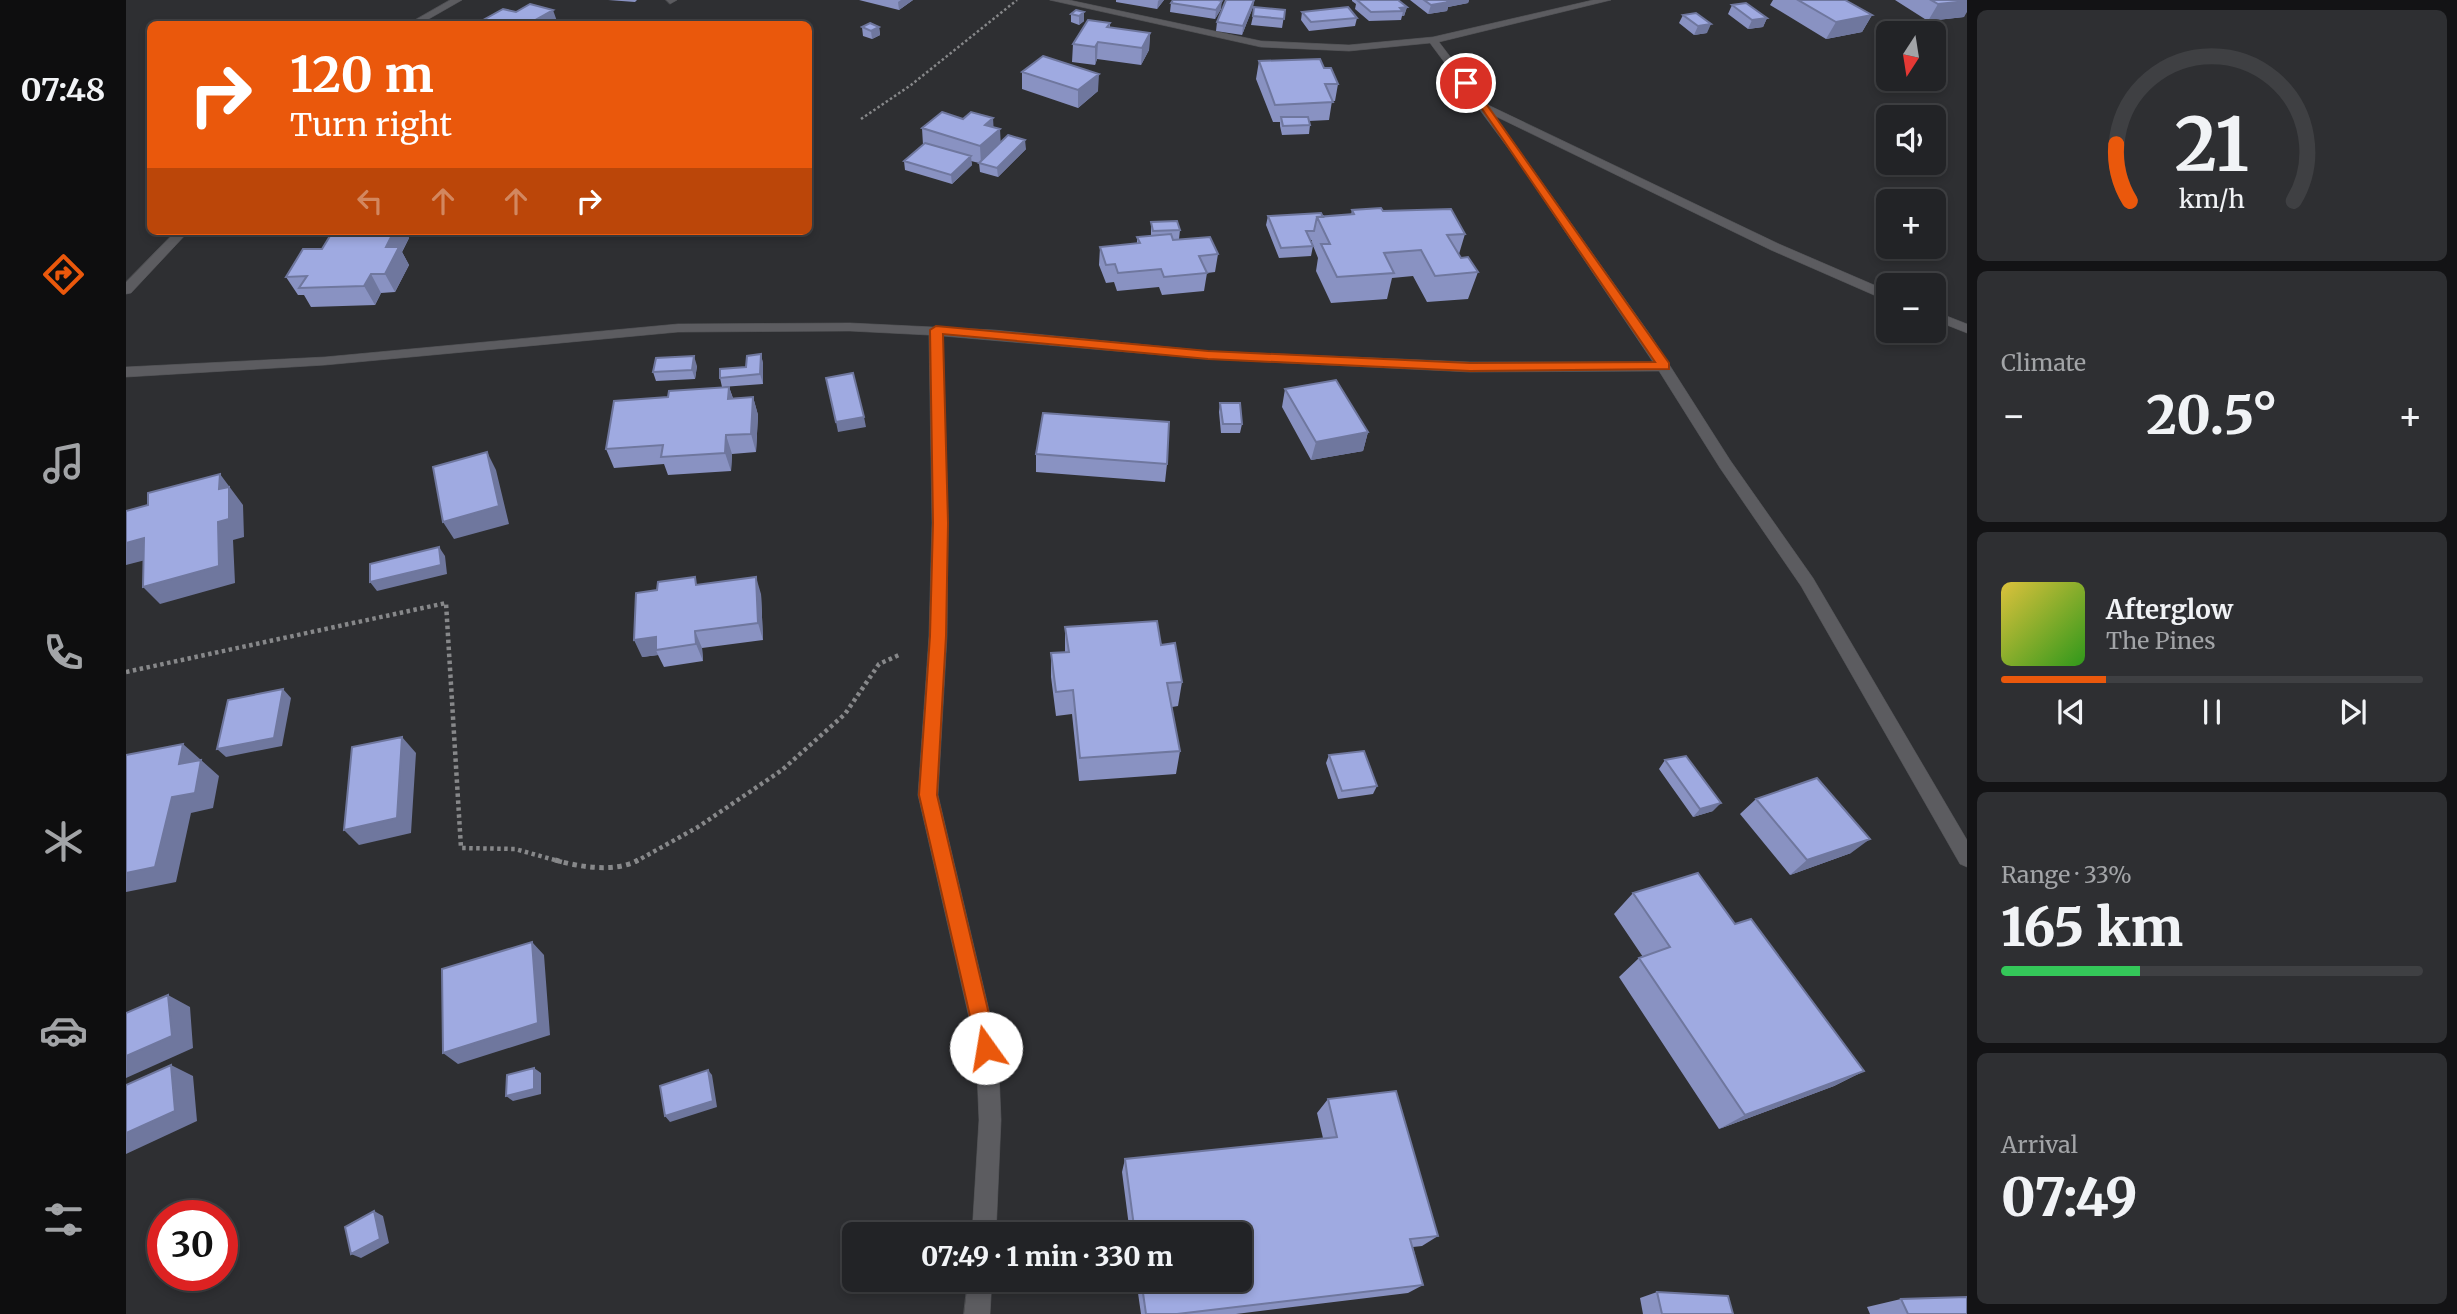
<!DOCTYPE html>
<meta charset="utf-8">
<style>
:root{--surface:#222326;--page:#2e2f32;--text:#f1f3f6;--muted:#a2a4a7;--line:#3f4043;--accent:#ea580c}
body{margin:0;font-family:Merriweather,serif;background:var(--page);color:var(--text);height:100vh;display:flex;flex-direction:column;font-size:26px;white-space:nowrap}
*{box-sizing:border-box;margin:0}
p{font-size:23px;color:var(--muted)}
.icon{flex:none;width:38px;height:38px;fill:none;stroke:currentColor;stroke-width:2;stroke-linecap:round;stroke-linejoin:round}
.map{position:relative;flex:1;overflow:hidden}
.details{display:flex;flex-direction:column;gap:10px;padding:10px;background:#131315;width:490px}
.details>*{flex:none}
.guide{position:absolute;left:21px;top:21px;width:665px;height:214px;border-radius:10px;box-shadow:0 4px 10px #0003,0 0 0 2px var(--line);background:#ea580c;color:#fff;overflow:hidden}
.needle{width:46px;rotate:192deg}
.buttons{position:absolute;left:1750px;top:21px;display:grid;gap:14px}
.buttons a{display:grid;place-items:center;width:70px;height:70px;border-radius:10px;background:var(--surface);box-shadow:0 4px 10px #0003,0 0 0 2px var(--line);font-size:35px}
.speed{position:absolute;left:21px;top:1200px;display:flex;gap:14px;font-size:35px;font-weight:700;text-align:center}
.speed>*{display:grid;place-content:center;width:91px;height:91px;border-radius:50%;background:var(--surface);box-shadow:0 4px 10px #0003,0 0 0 2px var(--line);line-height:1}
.speed .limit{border:10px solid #d22;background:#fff;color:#111}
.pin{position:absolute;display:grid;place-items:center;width:60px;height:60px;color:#fff;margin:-30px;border:4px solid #fff;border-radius:50%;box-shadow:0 2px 7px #0007}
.me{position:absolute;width:77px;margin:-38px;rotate:347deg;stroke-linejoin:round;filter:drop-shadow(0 0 5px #0008)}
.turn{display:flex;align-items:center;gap:24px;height:147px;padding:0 28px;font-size:32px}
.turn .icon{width:91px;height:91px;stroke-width:2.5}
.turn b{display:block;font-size:49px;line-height:60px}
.lanes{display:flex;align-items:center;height:66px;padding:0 28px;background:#0003;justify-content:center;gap:35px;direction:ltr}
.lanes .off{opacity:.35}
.big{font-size:52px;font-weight:800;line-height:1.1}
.details .tile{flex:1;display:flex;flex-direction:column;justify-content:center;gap:10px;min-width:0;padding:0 24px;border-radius:10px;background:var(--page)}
.details .dial{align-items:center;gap:0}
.dial svg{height:182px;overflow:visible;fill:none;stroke:var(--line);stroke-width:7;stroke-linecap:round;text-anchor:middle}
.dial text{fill:var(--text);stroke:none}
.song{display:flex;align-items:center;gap:21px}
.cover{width:84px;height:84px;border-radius:10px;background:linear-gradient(135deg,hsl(50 70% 55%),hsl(110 70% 35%))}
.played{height:7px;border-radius:4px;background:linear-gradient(90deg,var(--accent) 25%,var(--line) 25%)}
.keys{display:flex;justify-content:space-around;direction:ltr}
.heat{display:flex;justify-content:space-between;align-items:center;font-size:38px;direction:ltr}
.charge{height:10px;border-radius:5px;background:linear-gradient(90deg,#34c759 33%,var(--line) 0)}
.trip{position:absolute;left:716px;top:1222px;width:410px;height:70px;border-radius:10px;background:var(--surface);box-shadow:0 4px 10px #0003,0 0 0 2px var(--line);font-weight:800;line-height:70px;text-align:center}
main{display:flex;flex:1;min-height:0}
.dock{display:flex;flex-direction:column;width:126px;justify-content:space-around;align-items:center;background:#0e0e0f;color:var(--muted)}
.dock .icon{width:49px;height:49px}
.dock .current{color:var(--accent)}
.dock b{font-size:32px;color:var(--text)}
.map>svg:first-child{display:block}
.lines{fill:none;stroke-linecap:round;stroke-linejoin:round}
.street-casing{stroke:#4c4d50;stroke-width:1}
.path-far2{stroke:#87888a;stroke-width:2.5;stroke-dasharray:2.5 2.5;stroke-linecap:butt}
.path-far1{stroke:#87888a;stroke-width:4.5;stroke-dasharray:3.5 3.5;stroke-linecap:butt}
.path{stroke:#87888a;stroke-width:5;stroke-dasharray:4.5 4.5;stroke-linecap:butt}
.street{fill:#5c5c60;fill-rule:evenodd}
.wall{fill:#8992c2}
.shaded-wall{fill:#6f779e}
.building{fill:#9faae1;stroke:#6f779e;stroke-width:2}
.route{fill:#ea580c;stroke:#983908;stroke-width:2}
</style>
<main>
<nav class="dock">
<b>07:48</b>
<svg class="icon current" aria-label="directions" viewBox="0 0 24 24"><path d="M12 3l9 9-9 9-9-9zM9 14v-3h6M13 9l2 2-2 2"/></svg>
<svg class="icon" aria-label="music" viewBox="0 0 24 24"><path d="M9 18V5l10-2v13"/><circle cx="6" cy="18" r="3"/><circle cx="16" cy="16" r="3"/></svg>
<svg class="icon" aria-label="phone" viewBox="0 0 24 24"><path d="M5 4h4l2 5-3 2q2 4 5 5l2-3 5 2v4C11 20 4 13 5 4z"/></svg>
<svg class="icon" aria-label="climate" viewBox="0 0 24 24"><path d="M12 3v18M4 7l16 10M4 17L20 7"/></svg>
<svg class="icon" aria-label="car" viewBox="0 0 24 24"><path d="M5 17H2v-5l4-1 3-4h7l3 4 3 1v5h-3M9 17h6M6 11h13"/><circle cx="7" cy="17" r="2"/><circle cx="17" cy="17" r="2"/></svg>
<svg class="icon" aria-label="filters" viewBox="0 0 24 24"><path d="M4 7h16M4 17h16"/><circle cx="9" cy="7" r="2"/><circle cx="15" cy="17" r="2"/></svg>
</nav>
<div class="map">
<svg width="1841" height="1314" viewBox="0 0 1841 1314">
<rect width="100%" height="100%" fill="#2e2f32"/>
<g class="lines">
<!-- street casing -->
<g class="street-casing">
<path id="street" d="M324,0H336L294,24H282Z
M540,0H551L544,4Z
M924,0H943L1135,41L1223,45L1307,37L1467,0H1485L1313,42L1360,104L1653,244L1762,291V300L1757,299L1645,250L1369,116L1525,336L1604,460L1687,578L1841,840V867L1834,864L1675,586L1594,468L1533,371L1344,372L1082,359L817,336L822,523L821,636L812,795L872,1048L875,1120L870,1234H846L853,1120L850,1048L792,795L803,636L806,523L803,335L724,331L552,332L199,365L0,377V367L199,357L552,324L724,323L868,330L1082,351L1344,362H1527L1391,160L1304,43L1223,51L1135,47Z
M50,231H63L5,293L0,294V282Z
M1808,311L1841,324V333L1808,320Z
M842,1279H866L864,1314H838Z"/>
</g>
<!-- path-far2 -->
<path class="path-far2" d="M735,119L785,85L891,0"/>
<!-- path-far1 -->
<path class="path-far1" d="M0,672L320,603L335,848L389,849L436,862
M509,862L572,827L656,770L719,714L753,664L773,655"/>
<!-- path -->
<path class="path" d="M429,860C453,867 490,873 512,860"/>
<!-- street -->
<use href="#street" class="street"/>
</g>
<!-- wall -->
<path class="wall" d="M482,0H511L509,2Z
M733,0H787L773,10Z
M990,0H1038L1031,9L990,2Z
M1128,0L1127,7L1116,35L1090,31L1091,22Z
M1226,0H1272L1281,7L1278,16H1276L1275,20L1243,21L1229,9L1230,4L1226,1Z
M1284,0H1343L1342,3L1322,7L1321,11L1302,14Z
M1647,0H1719L1746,15L1736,32L1700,39L1644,5Z
M1769,0H1841L1838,17L1802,21Z
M1045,3L1095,9L1089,19L1044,12Z
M1606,5L1641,18L1637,27L1622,29L1602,14Z
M1159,10L1156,28L1125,25L1127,16Z
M958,12V21L953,25L945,22V14Z
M1176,12L1231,18L1229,26L1183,31L1175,20Z
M1557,15L1581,33L1568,35L1553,23Z
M984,23V28L1024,33L1023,50L1015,65L971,59L969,65L946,62L947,44Z
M736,27H753L754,35L746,39L737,36Z
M1133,61L1198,68L1212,84L1209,101H1206L1203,120L1183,121L1184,125L1183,134L1156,135L1154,126V122H1147L1130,79Z
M896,72L972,91L952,108L896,89Z
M867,118V127L874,129V142L900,149L872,177L854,172L853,163L845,161L846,165L826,184L779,170L778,161L797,145L796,128L837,119Z
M1226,210L1257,211L1339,234L1333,254L1335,258L1352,272L1342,299L1301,302L1287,276L1266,278L1261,299L1205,303L1190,271L1192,258L1186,243V240H1184L1187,246L1185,256L1153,258L1140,225L1142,216L1197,217L1225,215Z
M1025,222L1054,230L1053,239H1047L1092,254L1089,272L1081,273L1078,291L1036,295L1033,287L991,291L988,282L980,283L973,265L974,247L1011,244V237L1025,236Z
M207,231H279L283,238L276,252L283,265L269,292L255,293L249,305L185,307L178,295H172L160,277L196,249Z
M635,354L637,364V384L596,387L594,378L620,367Z
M571,366L569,379L530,381L527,372Z
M603,387L607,398L627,397L632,415L630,452L606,454L605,471L542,475L538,464L488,468L480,449L542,397Z
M1159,389L1242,432L1237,451L1185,460L1156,407Z
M1094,403L1116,424L1114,433H1095L1093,412Z
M910,454L1041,464L1039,482L910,472Z
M572,584L635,594L637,640L576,648L577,661L538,667L532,655L516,657Z
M939,627L1035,645L1056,682L1052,706L1046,707L1054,751L1050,774L953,781L946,714L930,716L925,677V653L939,652Z
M1203,755L1251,786L1247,794L1212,799L1200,763Z
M1539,760L1587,811L1567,817L1533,769Z
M1630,799L1725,853L1664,875L1614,814Z
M1507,893L1609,924L1738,1071L1708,1086L1593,1129L1493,977L1513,958L1517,957L1488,914Z
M1202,1099L1312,1236L1296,1246L1287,1247L1297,1285L1282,1293L1110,1314H1015L1010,1279H1113V1234H1004L996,1172L999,1159L1197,1138L1191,1113Z
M1531,1292L1607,1314H1517L1514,1298Z
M1775,1299L1841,1314H1744L1741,1307Z"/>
<!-- shaded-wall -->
<path class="shaded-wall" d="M775,0H787L773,10L772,2Z
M1033,0H1038L1031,9L1032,1Z
M1128,0L1127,7L1116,35L1117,26Z
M1319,0H1343L1342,3L1322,7L1321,11L1302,14L1305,5Z
M1096,1L1095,9L1089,19L1090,10Z
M1841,1V12L1838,17L1802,21L1812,4Z
M1281,7L1278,16H1276L1277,11L1274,8Z
M427,10L432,24H402Z
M958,12V21L953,25V16Z
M1746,15L1736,32L1700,39L1710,22Z
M1641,18L1637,27L1622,29L1626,20Z
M1585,24L1581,33L1568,35L1572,26Z
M753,27L754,35L746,39L745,31Z
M1024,33L1023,50L1015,65L1016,48Z
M972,42L971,59L969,65V47Z
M973,74L972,91L952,108V90Z
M867,118L868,134L874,129L875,147L855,164L854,146L859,125Z
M899,140L900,149L872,177L871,168Z
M845,156L846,165L826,184L825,175Z
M268,231H279L283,238L276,252L283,265L269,292L259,274L260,247Z
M245,274L255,293L249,305L238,286Z
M635,354L637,364V384L634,374Z
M568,356L571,366L569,379L566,370Z
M603,387L609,405L602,399Z
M627,397L632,415L630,452L625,434Z
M738,417L740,427L712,432L710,422Z
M1242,432L1237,451L1185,460L1190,442Z
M600,435L606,454L605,471L599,453Z
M361,452L370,470L383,524L328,539L317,522Z
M94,474L117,505L118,537L107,540L109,583L34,604L17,587L92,522Z
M18,538L35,556L0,565V543Z
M313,547L319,556L321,574L251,591L244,582Z
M630,577L635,594L637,640L632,623Z
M569,631L576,648L577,661L570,644Z
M530,637V650L532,655L516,657L508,640Z
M157,689L165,698L156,746L100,757L91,749Z
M276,737L290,753L285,833L233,845L218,830Z
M57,744L93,776L87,808L65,813L50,882L0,892V873L53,764Z
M1595,803L1587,811L1567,817L1574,809Z
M1744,839L1725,853L1664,875L1681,860Z
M406,942L418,955L424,1035L332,1064L317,1053Z
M42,995L64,1007L67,1048L0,1078V1056Z
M45,1065L67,1076L71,1121L0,1154V1133Z
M408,1068L415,1073V1094L387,1101L380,1096Z
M582,1070L586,1075L591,1107L544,1122L539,1116Z
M1738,1071L1708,1086L1593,1129L1619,1115Z
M248,1211L257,1216L263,1243L235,1258L225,1254Z"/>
<!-- building -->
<path class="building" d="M1047,0H1092L1096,1L1090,10L1045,3Z
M1100,0H1128L1117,26L1091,22Z
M1231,0H1272L1281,7L1274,8L1277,11L1245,12Z
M1298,0H1320L1323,2L1305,5Z
M1672,0H1719L1746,15L1710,22Z
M1805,0H1841V1L1812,4Z
M1620,3L1641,18L1626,20L1606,5Z
M404,4L427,10L402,24H350L377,9L390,12Z
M1128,7L1159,10L1158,19L1127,16Z
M1222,7L1231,18L1185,22L1176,12Z
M950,10L958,12L953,16L945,14Z
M1570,13L1585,24L1572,26L1557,15Z
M962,20L984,23L981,27L1024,33L1016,48L972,42L969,47L947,44Z
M744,23L753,27L745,31L736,27Z
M917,56L973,74L952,90L896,72Z
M1194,59L1198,68H1205L1212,84H1199L1207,102L1149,105L1133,61Z
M816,112L837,119L845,112L867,118L859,125L874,129L854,146L796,128Z
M1155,117H1182L1184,125L1157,126Z
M882,135L899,140L871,168L853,163Z
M799,143L845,156L825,175L778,161Z
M1255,208L1257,211L1325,209L1339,234L1321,235L1335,258L1342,257L1352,272L1309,276L1295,250L1258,253L1268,273L1211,277L1195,244H1204L1191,217L1228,214L1226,210Z
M1195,213L1197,217H1191L1188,231H1180L1187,246L1155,248L1142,216Z
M1051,221L1054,230L1027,231L1025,222Z
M207,231H268L260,247H273L259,274H245L238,286L173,288L181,276L160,277L177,249H196Z
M1045,234L1047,240L1084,237L1092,254L1073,256L1081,273L1038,277L1035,269L992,273L989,264L980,265L974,247L1014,243L1011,237Z
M635,354L634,374L594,378V369L620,367L621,356Z
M568,356L566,370L527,372L530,358Z
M727,373L738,417L710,422L700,378Z
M1210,380L1242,432L1190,442L1159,389Z
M603,387L602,399L627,397L625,434L600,435L599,453L535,457L537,445L480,449L488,401L542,397L543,391Z
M1094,403H1114L1116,424H1097Z
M917,413L1043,422L1041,464L910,454Z
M361,452L373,506L317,522L307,467Z
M94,474L93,489L103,487V519L92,522L93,566L17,587L18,538L0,543V511L22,505V493Z
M313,547L315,565L244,582V564Z
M569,577L570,585L630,577L632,623L569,631L570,644L530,650V637L508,640L510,593L531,590L532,582Z
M1031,621L1035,645L1049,643L1056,682L1041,683L1054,751L954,758L947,690L930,692L925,653L943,652L939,627Z
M157,689L148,738L91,749L102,700Z
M276,737L271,818L218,830L226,747Z
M57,744L53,764L75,760L69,793L46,797L29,867L0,873V755Z
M1238,751L1251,786L1216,791L1203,755Z
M1560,756L1595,803L1574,809L1539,760Z
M1691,778L1744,839L1681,860L1630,799Z
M1572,873L1609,924L1625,919L1738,1071L1619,1115L1513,958L1544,947L1507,893Z
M406,942L412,1023L317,1053L316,969Z
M42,995L46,1036L0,1056V1013Z
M45,1065L49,1111L0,1133V1085Z
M408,1068V1089L380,1096L381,1075Z
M582,1070L587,1101L539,1116L534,1086Z
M1270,1091L1312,1236L1284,1239L1297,1285L1051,1314H1020L1015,1279H1113V1234H1009L999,1159L1211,1137L1202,1099Z
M248,1211L254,1239L225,1254L219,1227Z
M1531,1292L1602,1296L1607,1314H1536Z
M1841,1297V1314H1782L1775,1299Z"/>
<!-- route -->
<path class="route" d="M1337,81H1344L1543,363V369L1344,371L1082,359L817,334L822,523L820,636L811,795L871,1048L868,1055L860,1058L853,1055L793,795L804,636L807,523L804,330L810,326L1082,351L1344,363L1529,362Z"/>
</svg>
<div class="buttons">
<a><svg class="needle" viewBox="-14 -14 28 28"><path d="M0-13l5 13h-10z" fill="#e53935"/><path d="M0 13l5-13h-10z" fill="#a2a4a7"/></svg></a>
<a><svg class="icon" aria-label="sound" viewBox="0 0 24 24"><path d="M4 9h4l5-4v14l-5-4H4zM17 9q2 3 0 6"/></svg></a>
<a>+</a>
<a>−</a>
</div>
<div class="speed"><div class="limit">30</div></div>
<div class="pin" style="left:1340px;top:83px;background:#d93025"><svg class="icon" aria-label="arrive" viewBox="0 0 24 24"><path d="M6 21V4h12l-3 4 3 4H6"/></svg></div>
<svg class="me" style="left:860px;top:1048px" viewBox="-20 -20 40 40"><circle r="19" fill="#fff"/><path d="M0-13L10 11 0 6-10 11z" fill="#ea580c"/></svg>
<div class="trip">07:49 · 1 min · 330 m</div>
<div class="guide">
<div class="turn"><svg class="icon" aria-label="right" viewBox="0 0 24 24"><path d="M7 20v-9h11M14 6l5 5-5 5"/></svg><div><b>120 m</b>Turn right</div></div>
<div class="lanes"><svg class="icon off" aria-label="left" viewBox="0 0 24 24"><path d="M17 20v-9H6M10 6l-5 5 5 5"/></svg><svg class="icon off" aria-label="ahead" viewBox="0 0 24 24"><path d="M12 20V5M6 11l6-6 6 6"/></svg><svg class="icon off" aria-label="ahead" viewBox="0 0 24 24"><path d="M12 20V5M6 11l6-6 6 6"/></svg><svg class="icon" aria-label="right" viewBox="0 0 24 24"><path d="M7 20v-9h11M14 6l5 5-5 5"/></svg></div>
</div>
</div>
<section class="details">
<div class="tile dial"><svg viewBox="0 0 100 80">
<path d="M14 69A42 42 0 1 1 86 69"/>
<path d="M14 69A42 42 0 0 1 8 44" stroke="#ea580c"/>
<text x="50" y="56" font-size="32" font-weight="700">21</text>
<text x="50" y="72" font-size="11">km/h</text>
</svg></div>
<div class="tile"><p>Climate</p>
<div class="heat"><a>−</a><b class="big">20.5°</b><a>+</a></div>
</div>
<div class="tile">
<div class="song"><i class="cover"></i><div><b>Afterglow</b><p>The Pines</p></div></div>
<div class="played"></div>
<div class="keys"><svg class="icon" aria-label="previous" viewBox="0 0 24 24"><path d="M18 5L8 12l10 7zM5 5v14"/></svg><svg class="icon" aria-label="pause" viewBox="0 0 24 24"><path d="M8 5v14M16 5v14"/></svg><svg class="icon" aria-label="next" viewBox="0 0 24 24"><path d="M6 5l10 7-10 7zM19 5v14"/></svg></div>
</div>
<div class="tile"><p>Range · 33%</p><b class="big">165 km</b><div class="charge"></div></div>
<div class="tile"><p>Arrival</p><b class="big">07:49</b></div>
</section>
</main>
